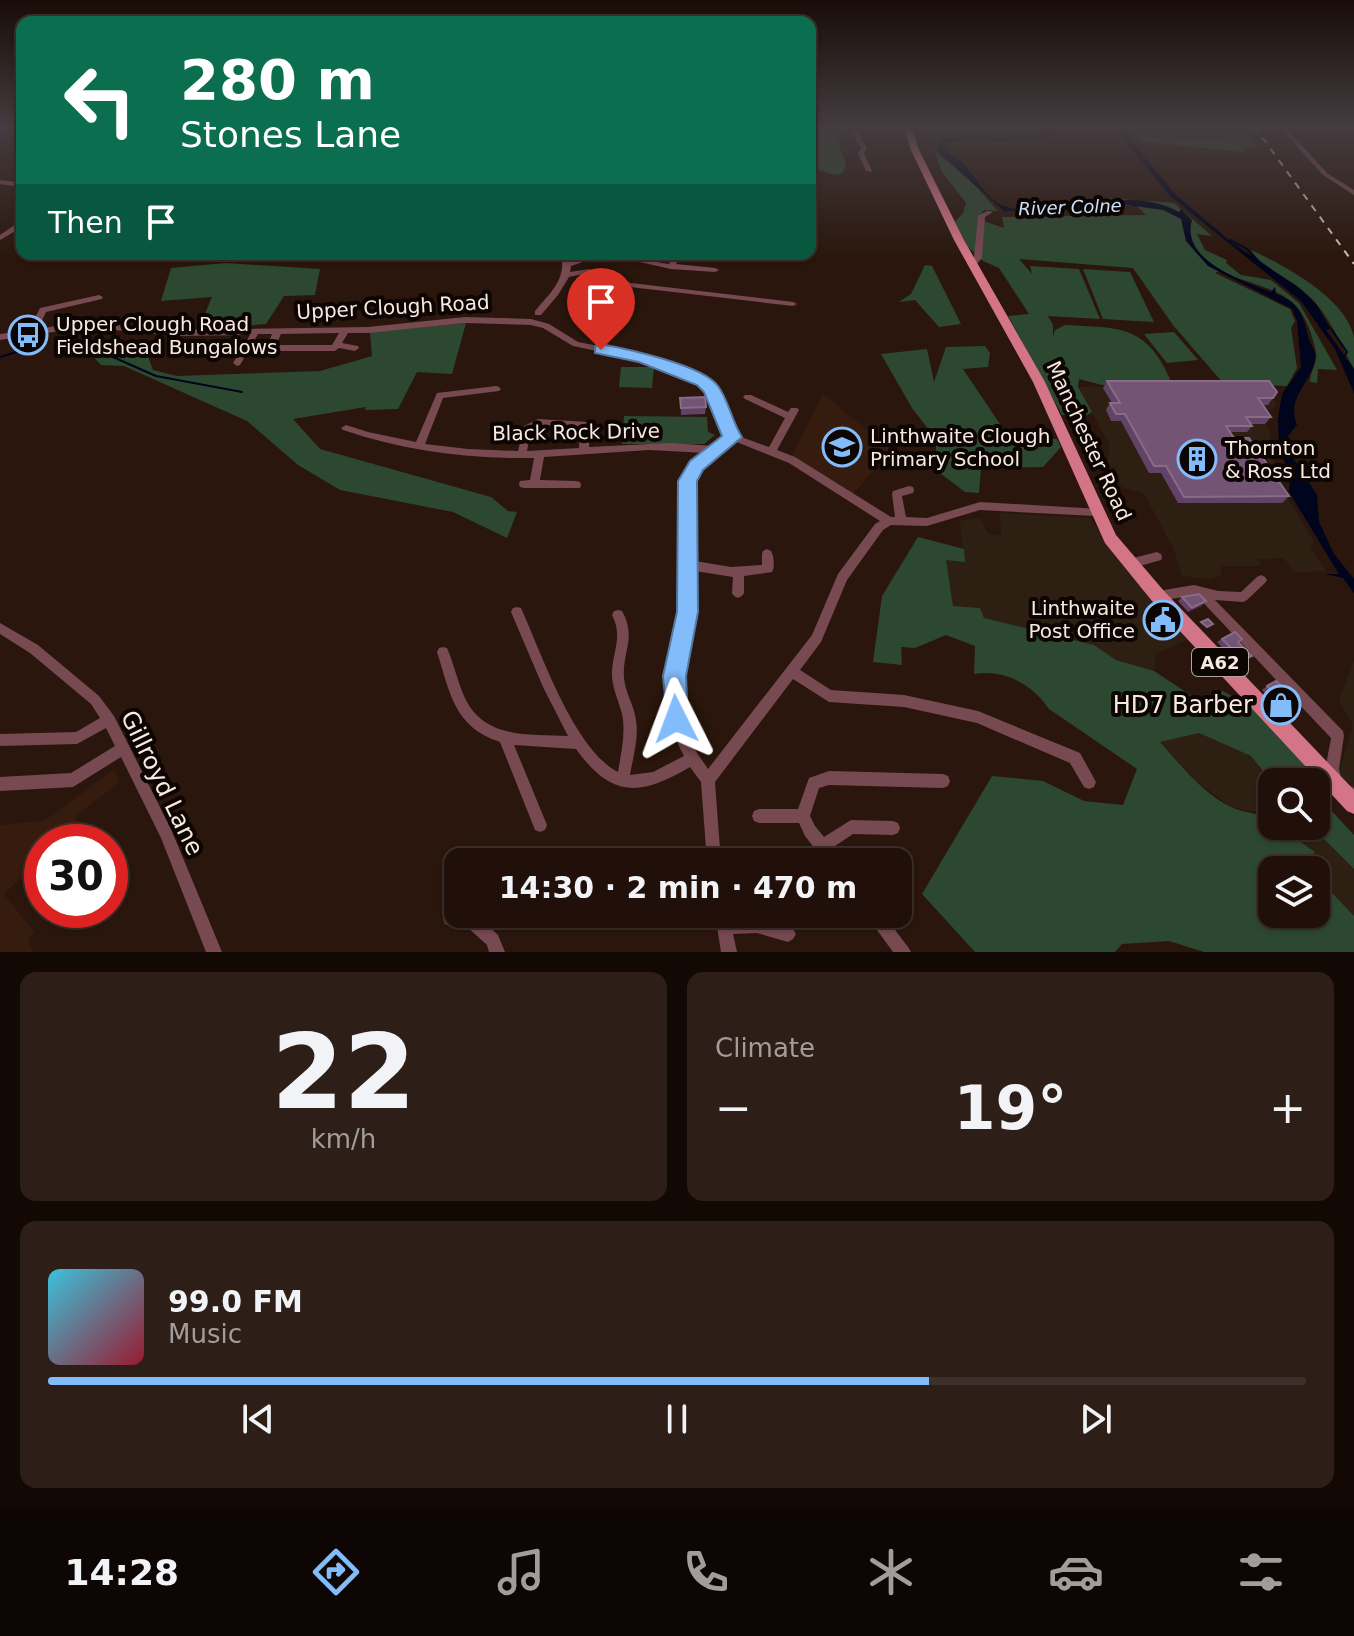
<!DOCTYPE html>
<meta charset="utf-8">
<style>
:root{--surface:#201009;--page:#2d1e17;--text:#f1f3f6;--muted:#a29d9c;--line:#3d302a;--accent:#83bcfb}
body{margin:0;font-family:"DejaVu Sans",sans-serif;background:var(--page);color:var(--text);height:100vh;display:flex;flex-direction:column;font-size:30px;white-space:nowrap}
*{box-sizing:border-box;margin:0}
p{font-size:26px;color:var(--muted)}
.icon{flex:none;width:44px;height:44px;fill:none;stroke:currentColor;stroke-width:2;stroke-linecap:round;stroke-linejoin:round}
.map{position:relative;height:952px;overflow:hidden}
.side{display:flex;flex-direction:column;gap:20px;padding:20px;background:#120905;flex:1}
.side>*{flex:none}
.top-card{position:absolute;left:16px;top:16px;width:800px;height:244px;border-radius:16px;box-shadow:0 2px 6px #0004,0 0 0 2px var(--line);background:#0b6e4f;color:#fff;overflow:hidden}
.buttons{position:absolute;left:1258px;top:768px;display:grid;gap:16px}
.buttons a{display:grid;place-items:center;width:72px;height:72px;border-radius:16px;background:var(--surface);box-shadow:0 2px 6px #0004,0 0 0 2px var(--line);font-size:40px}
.speed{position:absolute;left:24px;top:824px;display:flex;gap:16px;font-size:40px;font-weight:700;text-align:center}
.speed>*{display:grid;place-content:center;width:104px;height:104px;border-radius:50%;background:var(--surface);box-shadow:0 2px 6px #0004,0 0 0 2px var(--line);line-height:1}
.speed .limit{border:12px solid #d22;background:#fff;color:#111}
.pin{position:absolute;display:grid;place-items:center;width:68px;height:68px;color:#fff;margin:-82px -34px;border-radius:50% 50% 50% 0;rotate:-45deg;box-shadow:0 0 8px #0007}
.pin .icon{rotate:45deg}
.me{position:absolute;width:88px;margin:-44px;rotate:357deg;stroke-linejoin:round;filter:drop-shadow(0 0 6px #0008)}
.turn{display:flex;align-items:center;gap:28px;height:168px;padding:0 32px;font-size:36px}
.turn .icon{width:104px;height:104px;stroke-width:2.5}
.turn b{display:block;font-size:56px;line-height:68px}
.then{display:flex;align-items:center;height:76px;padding:0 32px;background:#0003;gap:16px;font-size:30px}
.big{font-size:60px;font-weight:700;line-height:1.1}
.side .tile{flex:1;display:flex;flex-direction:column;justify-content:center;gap:12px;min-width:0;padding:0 28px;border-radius:16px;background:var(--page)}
.side .dial{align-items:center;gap:0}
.dial b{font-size:104px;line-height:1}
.song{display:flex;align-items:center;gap:24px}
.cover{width:96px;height:96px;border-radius:12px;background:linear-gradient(135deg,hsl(190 70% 55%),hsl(350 70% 35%))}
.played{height:8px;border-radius:4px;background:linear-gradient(90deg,var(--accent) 70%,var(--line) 70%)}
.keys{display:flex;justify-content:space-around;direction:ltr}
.heat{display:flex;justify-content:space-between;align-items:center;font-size:44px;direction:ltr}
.side .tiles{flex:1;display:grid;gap:20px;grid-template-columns:1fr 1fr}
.tile:last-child{grid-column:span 2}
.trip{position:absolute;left:444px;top:848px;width:468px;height:80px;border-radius:16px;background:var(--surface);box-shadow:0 2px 6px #0004,0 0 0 2px var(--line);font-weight:700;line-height:80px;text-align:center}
.tab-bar{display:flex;height:128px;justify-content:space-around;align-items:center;background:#0d0604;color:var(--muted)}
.tab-bar .icon{width:56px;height:56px}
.tab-bar .active{color:var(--accent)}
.tab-bar b{font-size:36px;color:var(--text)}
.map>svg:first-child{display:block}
.built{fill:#361c0f}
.industrial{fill:#2d2013}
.green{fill:#2d4830}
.water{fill:#00041c}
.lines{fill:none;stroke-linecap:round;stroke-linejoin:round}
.stream{stroke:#00041c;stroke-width:2}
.minor{fill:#774951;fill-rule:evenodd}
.major{fill:#d47587;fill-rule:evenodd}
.rail{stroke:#d0c0b9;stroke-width:2;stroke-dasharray:7 7;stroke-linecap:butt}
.wall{fill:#634268}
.shaded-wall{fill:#46293e}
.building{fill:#735475;stroke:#886b87;stroke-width:2}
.route{fill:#83bcfb;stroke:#557aa3;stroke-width:2}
.labels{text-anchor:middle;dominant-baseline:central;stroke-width:8;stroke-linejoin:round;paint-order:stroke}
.far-water-label{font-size:18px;font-style:italic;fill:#c8e0fa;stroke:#0c0502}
.shield{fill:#0c0502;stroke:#b1a5a0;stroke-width:2}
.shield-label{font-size:18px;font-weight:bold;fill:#f8eae3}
.street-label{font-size:20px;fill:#f8eae3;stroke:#0c0502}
.poi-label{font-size:20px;fill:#f8eae3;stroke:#0c0502;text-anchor:start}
.near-poi-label{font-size:24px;fill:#f8eae3;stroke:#0c0502;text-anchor:end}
.near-street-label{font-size:24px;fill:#f8eae3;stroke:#0c0502}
</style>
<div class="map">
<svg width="1354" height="952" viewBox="0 0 1354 952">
<rect width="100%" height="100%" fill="#2a160c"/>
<!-- built -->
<path class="built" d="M823,394L892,450L853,494L792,455Z
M114,769L120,782L75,816L78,823L59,842H42V858L4,894L34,932L28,940L33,952H0V825L44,821Z"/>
<!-- industrial -->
<path class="industrial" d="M1131,126H1221L1232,140L1140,137Z
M1260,383L1277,404L1273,409L1257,410L1269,428L1276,479L1314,542L1310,547L1326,571L1294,572L1284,558L1258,559L1261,566H1222L1220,576L1209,579L1182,576L1173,547L1144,494L1125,488L1107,472L1109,444L1078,387Z
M1000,513L1090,518L1128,572L1189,639L1156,654L1154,671L1116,660L1094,645L984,618L980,608L953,606L946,560L964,561L960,521L981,518L988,534L1001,536Z
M1354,661V788L1338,776L1353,725L1339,701Z
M1199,733L1251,756L1272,782V822L1257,812L1231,807L1195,780L1160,741Z
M1278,826H1311L1354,869V916L1316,876V870H1310L1303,863L1314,851Z"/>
<!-- green -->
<path class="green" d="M810,126H831L846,163L843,173L835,175L810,167Z
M1221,126H1243L1256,147H1242L1244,152L1143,142L1140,137L1231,140Z
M934,151L962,171L998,211L984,210L978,219L1004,228L1002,217L1146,215L1137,206L1108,205L1106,198L1174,203L1212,236L1197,234L1205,250L1227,260L1226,263L1241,275L1271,280L1299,303L1337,370L1318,369L1317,383L1310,382C1310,372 1318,362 1316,352C1302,286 1271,293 1219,271L1215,273L1290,309L1295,321L1291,328L1297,368L1287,386L1223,383L1173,325L1133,268L1019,259L1032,274L1030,266L1079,269L1100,319L1048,316L1053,325V337L1055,330L1065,325C1118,328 1146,324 1170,379L1167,383L1102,385L1079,379L1078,387L1092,412L1087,415H1062L1008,316L1029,314L999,268L983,261L968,247L955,222L963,213L966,203L942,172Z
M1251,250C1284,265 1346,298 1354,337C1354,347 1354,359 1354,369C1341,346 1330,316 1309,296C1292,279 1263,270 1251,250Z
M226,263L320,269L315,295L284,296L266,324L198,330L212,297L161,301L171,268Z
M925,265L932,266L961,324L939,327L915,300L899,302L911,294Z
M1083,269L1130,272L1154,322L1103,319Z
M466,323L452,374L417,372L398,409L365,410L366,407L293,419L320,449L491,497L508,511L517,512L507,538L453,512L340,490L298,465L247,421L124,366L101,365L79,342L82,339L144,345L153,370L177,376L320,371L372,356L370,332Z
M1174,332L1198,360L1167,363L1144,334Z
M985,346L990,353L988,367L963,369L1010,439H1057L1061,447L1043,467L981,468L979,493L965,492L936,470V439L912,408L881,354L927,349L934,382L946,347Z
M621,367H654L652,388L619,387Z
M624,416L707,417L708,432L715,435L704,444H622Z
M918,537L964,549L965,562L946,560L953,606L980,608L984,618L1094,645L1116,660L1154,671L1198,700L1223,691L1253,708L1325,784L1327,806L1354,835V869L1311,826H1316V782H1272L1251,756L1199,733L1160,742C1180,764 1203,794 1231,807C1246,814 1256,811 1272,822V826H1278L1315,852L1304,862L1310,870H1272V914H1316V876L1354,916V952H1204L1169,941L1122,944L1115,952H975L922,894L992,776L1043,781L1084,801L1123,805L1137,769L1049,709C1032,684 1005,669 974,674L975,646L946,635L915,648L901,647L902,665L873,662L882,596Z"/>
<!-- water -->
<path class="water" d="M1061,126H1068C1037,148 994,139 958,141L947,142L944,147C949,154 956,156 962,162C977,177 987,203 1010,208C1066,221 1123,181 1179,212L1181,209L1192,220C1180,261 1244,281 1271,292L1275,287L1276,294C1299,302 1303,314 1308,336C1310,345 1317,350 1315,360C1310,385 1286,397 1297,425L1288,436L1289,452L1317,495L1319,522L1334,554L1354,579V593L1343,578L1325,574H1339L1289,492L1290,474L1279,449L1278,419L1282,394L1301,367L1297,321L1292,309L1208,266L1186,241L1181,219L1163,210L1120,204L1066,211H1004L942,156L937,145L943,138L1028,137L1055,131Z
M1113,126H1119L1176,195L1231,242L1298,287L1316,304L1331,329L1326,330L1354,369V393L1335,349L1301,301L1170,196Z"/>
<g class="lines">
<!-- stream -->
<path class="stream" d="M1230,240L1247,249L1257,260
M1332,330L1347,352L1345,355
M63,339L88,346L156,376L242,392
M0,357L43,344"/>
<!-- minor -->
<path class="minor" d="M848,126H854L867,148L864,154L872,171L871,172L866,171L858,154L861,148Z
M1278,126H1284L1327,173L1354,190V195L1323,175Z
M0,180L22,183V187L0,184Z
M987,211L993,212L985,217L982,258L975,266H969L968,264L974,257L978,216Z
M19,222H22V227L0,240V235Z
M561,254H569L570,261L594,254H606L571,266L570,272L589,269L631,283L793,302L797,304L793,306L630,287L589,273L569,277L558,295L541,315H535V311C550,293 567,279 561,254Z
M612,254C632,254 650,262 669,264L675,254H683L676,264L715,268L719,270L715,272L671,269L613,256Z
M99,295L103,297L102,299L46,312L38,329L86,321L174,330L368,327L465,317L531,319L549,324L578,342L645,355L706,379L717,390L729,427L736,435L769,447L785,418L745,399L743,397L745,395H751L788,412L791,408H797L799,410L777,450L795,457L891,517H895L892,494L893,491L909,486L913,487L914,490L913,493L902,496L906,517L927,518L980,502L1099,509L1100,512L1099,515L1095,516L980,510L927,526L891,525L883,530L847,580L821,642L800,670L831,690L904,695L978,711L1080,753L1096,782L1094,787L1089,789L1084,787L1070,763L977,723L904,707L829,702L793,679L715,782L721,862H707L701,782L690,767C641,796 612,799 576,749L514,745L547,825L545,830L540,832L535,830L500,742C454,727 450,693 437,652L439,648L443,647L447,648C454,664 457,680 464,696C483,739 527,734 568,736L543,687L511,612L513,608L517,607L521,608C541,652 574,750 618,772C621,753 626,733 622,714C619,702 613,690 612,677C611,654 624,638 612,615L614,611L618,610L622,611C637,638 622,651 624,678C625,692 634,705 636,720C639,738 633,757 630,775L653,772L684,756L674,736L669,716V698L679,636L683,595L682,481L693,463L706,453L649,450L544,457L540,480L576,481L580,482L581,485L580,488H524L520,487L519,484L520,481L530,480L534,458C469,459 405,451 343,430L341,428L346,425L368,432L416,442L437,393L496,386L499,387L501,389L499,391L443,398L425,444L468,449L518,451L524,426L538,419L588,422L590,424L589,447L671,443L714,446L727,437L720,428L708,391L700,383L640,360L573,346L543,328L531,325L465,323L368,333H348L342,343L358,346L359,348L355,351L339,348L335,351H271L267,348L272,334H258L240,365L237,366L233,363L250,335L174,336L86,327L0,340V334L29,330L40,308ZM339,333L332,345H276L281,334ZM539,425L580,427L579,448L527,451L531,430ZM734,441L789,463L880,521L875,524L838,574L812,635L708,769C700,757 691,745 686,732C676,701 685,670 690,639C694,616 695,594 695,571L733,577L732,593L734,596L738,598L742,596L744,593V576L772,572C775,567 774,556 771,551L767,549L763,551L762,554V565L731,567L695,561L692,481L699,469Z
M1157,552L1161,554L1162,557L1161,560L1129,569L1125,567L1124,564L1125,561L1129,559Z
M1261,575L1265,577L1267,580L1265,583L1247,600L1243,602L1215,600L1343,731L1344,736L1339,769L1342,781L1354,788V802C1348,799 1335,795 1331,789C1321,777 1329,752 1331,738L1196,595L1158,601L1154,599L1152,596L1154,593L1158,591L1194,585L1218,591L1241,592L1257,577Z
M0,623L38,645L99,696L114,716L171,829L222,952H206L161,838L121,757L73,787L0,791V777L71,773L115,746L106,728L77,744L0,746V734L76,732L100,718L91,704L30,653L0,634Z
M829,771L943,774L948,776L950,781L948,786L943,788L829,785L819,788L810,816L815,826L824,837L851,820L893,821L898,823L900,828L898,833L893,835L853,834L832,848L841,862H825L805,836L799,823H759L754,821L752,816L754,811L759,809H798L809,778Z
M458,911V914H475L498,935L505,952H489L487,945L465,925L450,926L445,924L443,919L445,914Z
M715,914H729L730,919C753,916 772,920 793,929L796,934L793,939L788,942L757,933L733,934L737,952H721Z
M867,914H883L908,947L911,952H893L869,919Z"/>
<!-- major -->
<path class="major" d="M903,126H911L919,150L964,240L1045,382L1116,535L1164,591L1354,790V814L1347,811L1152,601L1105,543L1033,382L954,240L911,150Z"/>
<!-- rail -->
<path class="rail" d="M1254,126L1354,264"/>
</g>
<!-- wall -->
<path class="wall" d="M1107,381L1277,392L1268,405H1263L1271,417L1265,424H1251L1252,426L1247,432H1230L1289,496L1282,503H1178L1161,473H1149L1121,421H1111L1106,410L1110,403H1112L1103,388Z
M680,398L706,407L705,414L681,415Z
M1182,597L1202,606L1188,612L1178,601Z
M1222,639H1242L1238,643L1247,660L1238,664L1217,642Z
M1267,686L1291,706L1282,710L1262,690Z"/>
<!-- shaded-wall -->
<path class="shaded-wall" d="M1206,601L1202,606L1188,612L1192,608Z"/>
<!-- building -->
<path class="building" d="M1107,381H1269L1277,392L1273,398H1258L1271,417H1246L1252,426H1226L1234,438H1249L1289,496L1184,497L1166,466H1154L1125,414H1116L1110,403H1120Z
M705,397L706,407L681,408L680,398Z
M1199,594L1206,601L1192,608L1182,597Z
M1208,619L1213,624L1207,627L1201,622Z
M1235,632L1242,639L1238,642L1252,656L1243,660L1222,639Z
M1276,681L1297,702L1287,707L1267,686Z"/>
<!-- sky -->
<linearGradient id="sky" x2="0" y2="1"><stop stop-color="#170c07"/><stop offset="0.49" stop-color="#443c40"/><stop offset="1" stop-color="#443c40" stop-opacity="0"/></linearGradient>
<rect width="1354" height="259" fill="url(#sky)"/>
<!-- route -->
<path class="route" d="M601,344C627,349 703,365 718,386C729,401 732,422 742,437L703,470L697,481L698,612L686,676L688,719L684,727L676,730L668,727L663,676L677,612L678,481L690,461L722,436L704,392L697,385L639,362L595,353V346Z"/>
<!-- icons -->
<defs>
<g id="bus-ring" transform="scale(2)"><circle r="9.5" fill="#0c0502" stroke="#83bcfb" stroke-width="1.5"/><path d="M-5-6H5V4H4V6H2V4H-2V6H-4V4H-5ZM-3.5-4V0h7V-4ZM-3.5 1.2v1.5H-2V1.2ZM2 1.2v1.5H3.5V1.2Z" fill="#83bcfb"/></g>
<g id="school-ring" transform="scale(2)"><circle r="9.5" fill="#0c0502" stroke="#83bcfb" stroke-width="1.5"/><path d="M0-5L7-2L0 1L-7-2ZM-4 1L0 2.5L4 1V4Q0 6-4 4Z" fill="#83bcfb"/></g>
<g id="building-ring" transform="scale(2)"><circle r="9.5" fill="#0c0502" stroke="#83bcfb" stroke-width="1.5"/><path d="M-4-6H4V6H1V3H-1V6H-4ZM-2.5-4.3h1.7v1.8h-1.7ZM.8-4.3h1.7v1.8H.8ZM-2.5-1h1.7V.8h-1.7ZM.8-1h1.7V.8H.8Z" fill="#83bcfb"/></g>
<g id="civic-ring" transform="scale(2)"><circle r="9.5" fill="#0c0502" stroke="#83bcfb" stroke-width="1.5"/><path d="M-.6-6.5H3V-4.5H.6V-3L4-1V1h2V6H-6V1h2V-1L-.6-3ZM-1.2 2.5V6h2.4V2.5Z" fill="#83bcfb"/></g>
<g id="shop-ring" transform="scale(2)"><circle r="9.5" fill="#0c0502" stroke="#83bcfb" stroke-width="1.5"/><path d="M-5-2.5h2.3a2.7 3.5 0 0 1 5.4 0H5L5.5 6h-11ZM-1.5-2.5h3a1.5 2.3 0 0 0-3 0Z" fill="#83bcfb"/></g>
</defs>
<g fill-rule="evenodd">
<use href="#bus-ring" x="28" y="335"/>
<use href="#school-ring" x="842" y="447"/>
<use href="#building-ring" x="1197" y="459"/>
<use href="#civic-ring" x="1163" y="620"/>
<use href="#shop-ring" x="1281" y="705"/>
</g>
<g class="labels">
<!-- far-water labels -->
<g class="far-water-label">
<text transform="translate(1070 207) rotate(-2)">River Colne</text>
</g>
<!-- shield labels -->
<rect class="shield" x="1192" y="648" width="56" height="28" rx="6"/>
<g class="shield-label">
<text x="1220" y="662">A62</text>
</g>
<!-- street labels -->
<g class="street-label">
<text transform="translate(393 307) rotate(-3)">Upper Clough Road</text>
<text transform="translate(576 432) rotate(-1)">Black Rock Drive</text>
<text transform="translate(1089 441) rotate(65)">Manchester Road</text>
</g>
<!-- poi labels -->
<g class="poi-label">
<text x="56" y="324">Upper Clough Road<tspan x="56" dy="23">Fieldshead Bungalows</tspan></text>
<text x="870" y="436">Linthwaite Clough<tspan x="870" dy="23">Primary School</tspan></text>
<text x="1225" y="448">Thornton<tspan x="1225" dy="23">&amp; Ross Ltd</tspan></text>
<text x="1135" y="608" text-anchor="end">Linthwaite<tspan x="1135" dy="23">Post Office</tspan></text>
</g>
<!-- near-poi labels -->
<g class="near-poi-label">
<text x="1253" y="705">HD7 Barber</text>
</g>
<!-- near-street labels -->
<g class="near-street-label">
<text transform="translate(162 783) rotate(64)">Gillroyd Lane</text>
</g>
</g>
</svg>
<div class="buttons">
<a><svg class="icon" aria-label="search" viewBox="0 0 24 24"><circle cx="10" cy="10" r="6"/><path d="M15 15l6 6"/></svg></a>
<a><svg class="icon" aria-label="layers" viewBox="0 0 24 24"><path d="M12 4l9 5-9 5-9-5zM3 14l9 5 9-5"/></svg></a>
</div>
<div class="speed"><div class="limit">30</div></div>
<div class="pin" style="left:601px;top:350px;background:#d93025"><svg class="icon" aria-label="arrive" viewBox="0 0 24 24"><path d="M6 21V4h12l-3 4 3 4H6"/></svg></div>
<svg class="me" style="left:676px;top:719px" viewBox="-20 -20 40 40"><path d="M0-17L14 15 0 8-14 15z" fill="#83bcfb" stroke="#fff" stroke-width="4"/></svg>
<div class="trip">14:30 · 2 min · 470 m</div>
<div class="top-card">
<div class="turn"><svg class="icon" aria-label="left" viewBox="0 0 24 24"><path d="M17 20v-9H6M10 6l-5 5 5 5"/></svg><div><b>280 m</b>Stones Lane</div></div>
<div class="then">Then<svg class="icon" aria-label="arrive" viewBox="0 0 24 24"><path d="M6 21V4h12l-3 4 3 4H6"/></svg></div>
</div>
</div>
<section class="side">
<div class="tiles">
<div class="tile dial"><b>22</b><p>km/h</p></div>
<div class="tile"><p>Climate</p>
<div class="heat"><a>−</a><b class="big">19°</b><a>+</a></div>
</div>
<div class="tile">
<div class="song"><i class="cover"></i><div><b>99.0 FM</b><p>Music</p></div></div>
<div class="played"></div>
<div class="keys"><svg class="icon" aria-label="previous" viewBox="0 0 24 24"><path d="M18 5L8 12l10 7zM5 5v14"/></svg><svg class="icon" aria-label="pause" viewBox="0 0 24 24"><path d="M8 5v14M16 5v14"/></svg><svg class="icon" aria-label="next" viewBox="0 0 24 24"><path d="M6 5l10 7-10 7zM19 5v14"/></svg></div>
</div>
</div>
</section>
<nav class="tab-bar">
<b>14:28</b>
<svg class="icon active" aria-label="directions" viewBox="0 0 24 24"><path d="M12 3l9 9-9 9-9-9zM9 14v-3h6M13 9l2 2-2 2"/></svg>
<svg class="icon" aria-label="music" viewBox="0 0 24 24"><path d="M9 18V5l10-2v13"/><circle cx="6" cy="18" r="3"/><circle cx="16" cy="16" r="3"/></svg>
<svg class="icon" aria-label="phone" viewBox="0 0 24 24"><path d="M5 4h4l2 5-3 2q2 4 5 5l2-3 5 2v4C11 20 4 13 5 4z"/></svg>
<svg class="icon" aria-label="climate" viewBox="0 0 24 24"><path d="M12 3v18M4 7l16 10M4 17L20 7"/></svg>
<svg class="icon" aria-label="car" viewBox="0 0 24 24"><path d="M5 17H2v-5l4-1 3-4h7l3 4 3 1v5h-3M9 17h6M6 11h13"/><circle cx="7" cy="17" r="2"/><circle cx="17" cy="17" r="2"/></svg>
<svg class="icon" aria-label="filters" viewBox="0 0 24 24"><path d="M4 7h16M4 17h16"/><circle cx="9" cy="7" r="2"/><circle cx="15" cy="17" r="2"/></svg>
</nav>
